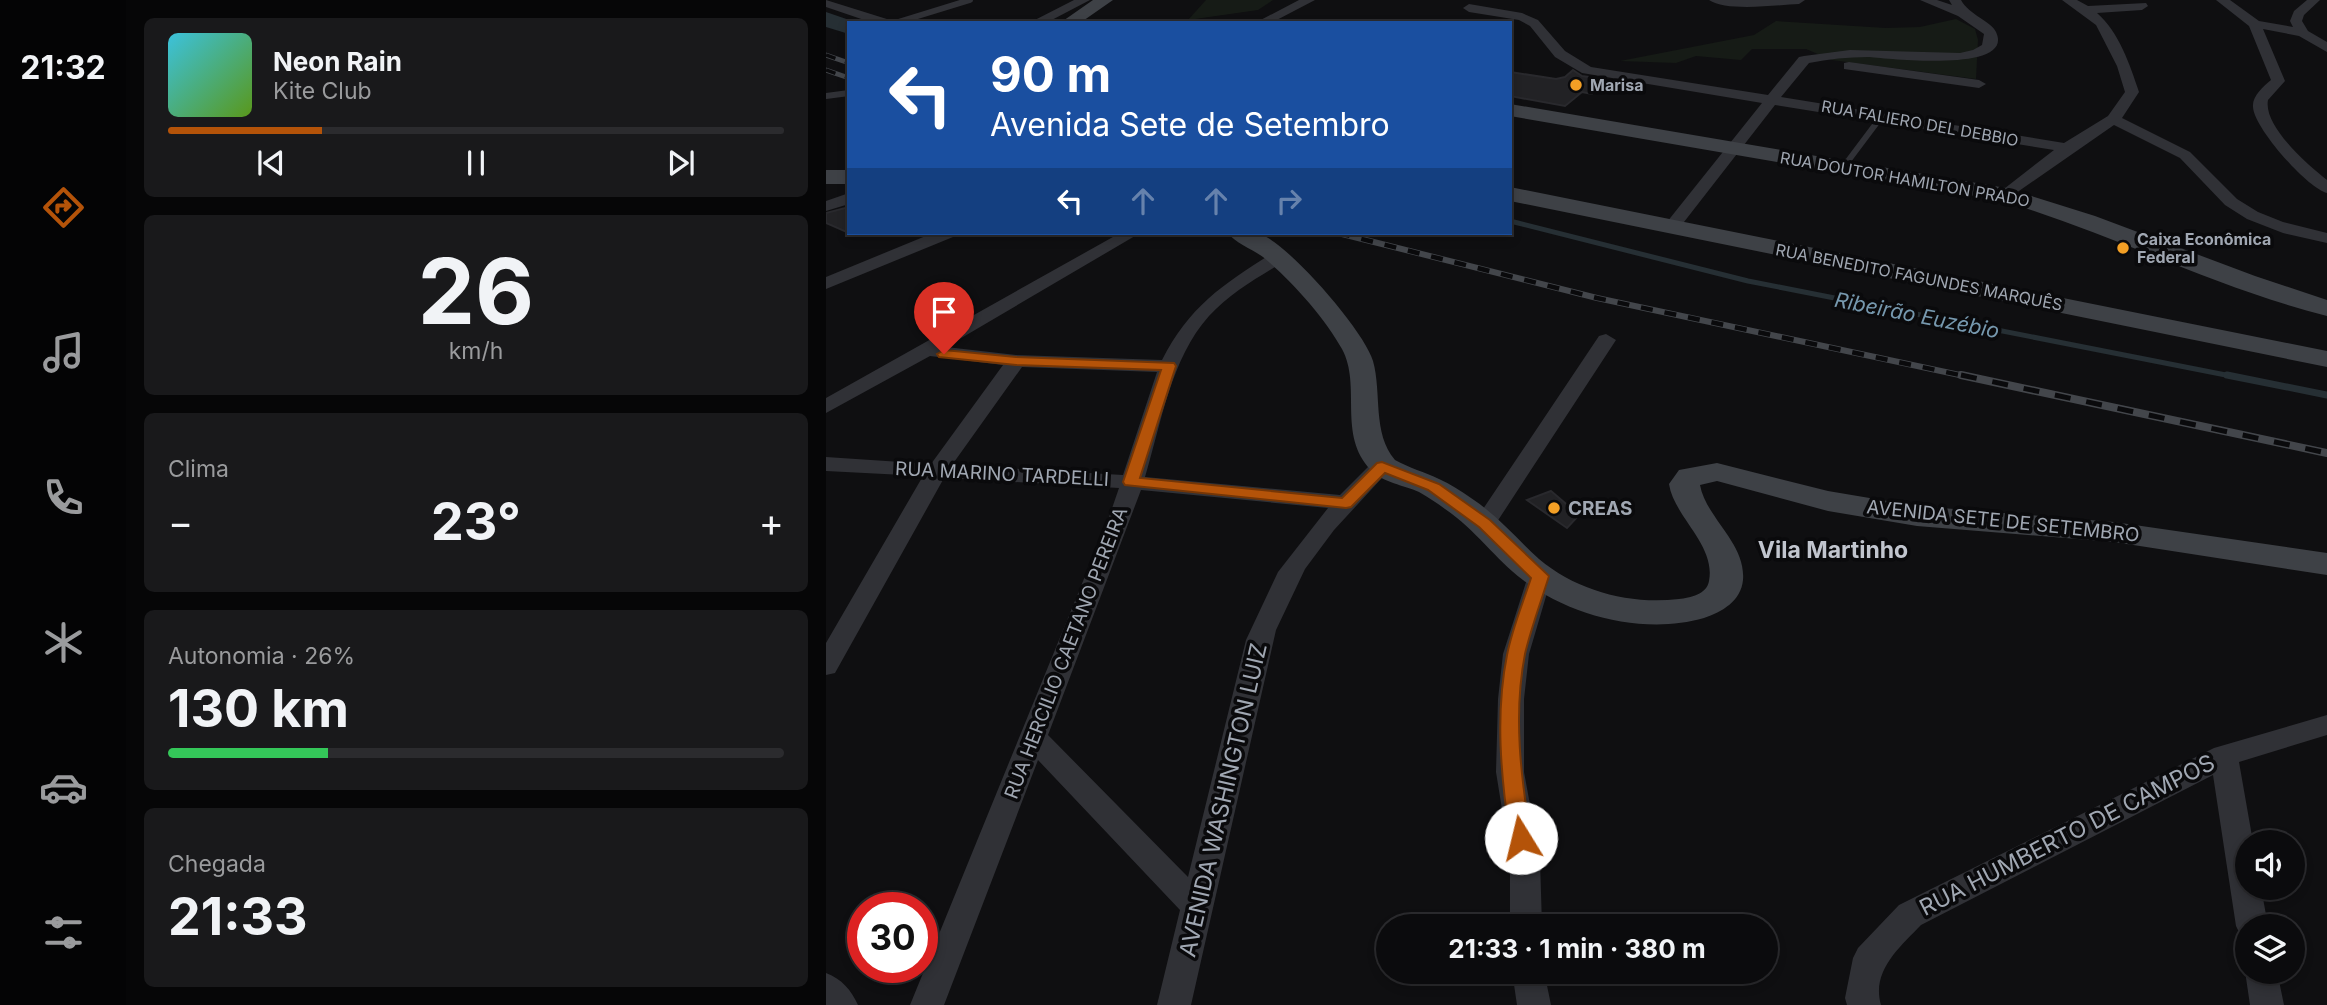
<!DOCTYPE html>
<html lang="pt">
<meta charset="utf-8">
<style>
:root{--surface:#0b0b0d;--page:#19191b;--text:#f1f3f6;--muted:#9a9b9d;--line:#2b2b2e;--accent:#b45309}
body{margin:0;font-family:Inter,sans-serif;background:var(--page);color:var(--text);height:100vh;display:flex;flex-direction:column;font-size:26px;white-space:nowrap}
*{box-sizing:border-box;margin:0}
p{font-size:23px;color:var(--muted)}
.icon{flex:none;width:38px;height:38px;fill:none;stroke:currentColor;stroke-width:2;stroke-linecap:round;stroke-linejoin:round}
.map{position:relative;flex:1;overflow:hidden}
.details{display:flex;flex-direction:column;gap:18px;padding:18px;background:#060607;width:700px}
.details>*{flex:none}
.banner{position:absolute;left:21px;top:21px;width:665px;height:214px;border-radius:0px;box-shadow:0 4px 10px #0003,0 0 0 2px var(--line);background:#1a4fa0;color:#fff;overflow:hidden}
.buttons{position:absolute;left:1409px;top:830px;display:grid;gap:14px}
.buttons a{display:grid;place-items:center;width:70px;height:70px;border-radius:50%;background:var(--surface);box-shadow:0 4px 10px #0003,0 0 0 2px var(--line);font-size:35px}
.speed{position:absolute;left:21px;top:892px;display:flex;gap:14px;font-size:35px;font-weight:700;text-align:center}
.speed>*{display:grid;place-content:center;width:91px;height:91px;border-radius:50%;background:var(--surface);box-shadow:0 4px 10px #0003,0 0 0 2px var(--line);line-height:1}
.speed .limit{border:10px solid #d22;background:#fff;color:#111}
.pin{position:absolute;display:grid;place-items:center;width:60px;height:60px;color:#fff;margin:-72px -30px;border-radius:50% 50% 50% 0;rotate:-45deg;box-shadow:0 0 7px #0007}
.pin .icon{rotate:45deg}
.me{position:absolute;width:77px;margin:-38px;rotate:351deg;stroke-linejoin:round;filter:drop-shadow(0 0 5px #0008)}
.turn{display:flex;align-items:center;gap:24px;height:147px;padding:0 28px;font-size:32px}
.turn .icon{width:91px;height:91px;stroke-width:2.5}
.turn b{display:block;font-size:49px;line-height:60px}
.lanes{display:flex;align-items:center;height:66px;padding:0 28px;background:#0003;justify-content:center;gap:35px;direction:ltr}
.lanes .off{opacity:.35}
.big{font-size:52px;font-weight:700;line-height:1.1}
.details .card{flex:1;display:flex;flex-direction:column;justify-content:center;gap:10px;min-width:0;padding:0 24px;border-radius:10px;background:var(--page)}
.details .dial{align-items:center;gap:0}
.dial b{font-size:91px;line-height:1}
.song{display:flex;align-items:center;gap:21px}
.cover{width:84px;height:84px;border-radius:10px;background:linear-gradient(135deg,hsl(190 70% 55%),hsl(90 70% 35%))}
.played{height:7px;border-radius:4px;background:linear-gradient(90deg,var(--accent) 25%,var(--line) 25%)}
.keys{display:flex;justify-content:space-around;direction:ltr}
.heat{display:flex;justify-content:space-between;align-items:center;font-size:38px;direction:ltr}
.charge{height:10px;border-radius:5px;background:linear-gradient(90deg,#34c759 26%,var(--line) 0)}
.trip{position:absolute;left:550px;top:914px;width:402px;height:70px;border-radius:35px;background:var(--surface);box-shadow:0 4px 10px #0003,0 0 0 2px var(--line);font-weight:700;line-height:70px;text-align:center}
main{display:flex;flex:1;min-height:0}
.tabs{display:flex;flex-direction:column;width:126px;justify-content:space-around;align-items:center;background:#040405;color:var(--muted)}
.tabs .icon{width:49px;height:49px}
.tabs .current{color:var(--accent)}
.tabs b{font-size:32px;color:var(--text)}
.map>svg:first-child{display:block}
.green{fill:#161b16}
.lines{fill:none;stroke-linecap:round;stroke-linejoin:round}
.stream-far1{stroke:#262f34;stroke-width:5}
.stream{stroke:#262f34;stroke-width:7}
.river{fill:#262f34;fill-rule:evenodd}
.building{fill:#222225;stroke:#29292d;stroke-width:2}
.lane-far1{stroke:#303136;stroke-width:6}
.lane{stroke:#303136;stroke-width:8}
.street{fill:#303136;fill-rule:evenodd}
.secondary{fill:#3e4146;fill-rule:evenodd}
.rail-far2-casing{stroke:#43464b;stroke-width:5}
.rail-far1-casing{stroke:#43464b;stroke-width:6}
.rail-casing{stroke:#43464b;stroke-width:8}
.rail-far2{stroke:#0a0a0c;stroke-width:3.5;stroke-dasharray:10;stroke-linecap:butt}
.rail-far1{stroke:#0a0a0c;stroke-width:4.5;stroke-dasharray:12;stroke-linecap:butt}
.rail{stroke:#0a0a0c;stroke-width:5;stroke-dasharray:16;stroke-linecap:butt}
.route{fill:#b45309;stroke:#753606;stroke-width:2}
.poi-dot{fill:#f39f25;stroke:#0a0a0c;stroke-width:2.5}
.labels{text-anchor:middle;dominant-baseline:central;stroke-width:7;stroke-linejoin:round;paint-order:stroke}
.far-poi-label{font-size:16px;font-weight:bold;fill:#a0a7b2;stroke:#0a0a0c;text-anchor:start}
.far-street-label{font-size:16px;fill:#a0a7b2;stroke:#0a0a0c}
.street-label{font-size:19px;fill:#a0a7b2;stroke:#0a0a0c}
.poi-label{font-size:19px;font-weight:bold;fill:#a0a7b2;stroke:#0a0a0c;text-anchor:start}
.water-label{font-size:21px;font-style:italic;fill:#7698ae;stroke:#0a0a0c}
.quarter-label{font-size:23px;font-weight:bold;fill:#c1c5ce;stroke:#0a0a0c}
.near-street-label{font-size:23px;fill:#a0a7b2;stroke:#0a0a0c}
</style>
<main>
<nav class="tabs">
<b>21:32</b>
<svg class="icon current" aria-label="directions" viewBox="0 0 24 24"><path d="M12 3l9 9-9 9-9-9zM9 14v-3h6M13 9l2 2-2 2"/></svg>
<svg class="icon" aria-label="music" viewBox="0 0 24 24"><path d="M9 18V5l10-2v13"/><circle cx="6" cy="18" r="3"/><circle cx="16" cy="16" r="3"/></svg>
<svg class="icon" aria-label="phone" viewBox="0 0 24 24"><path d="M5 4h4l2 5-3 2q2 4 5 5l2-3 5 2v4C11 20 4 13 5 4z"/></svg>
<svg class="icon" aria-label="climate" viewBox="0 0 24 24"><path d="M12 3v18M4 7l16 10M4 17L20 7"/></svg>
<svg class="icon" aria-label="car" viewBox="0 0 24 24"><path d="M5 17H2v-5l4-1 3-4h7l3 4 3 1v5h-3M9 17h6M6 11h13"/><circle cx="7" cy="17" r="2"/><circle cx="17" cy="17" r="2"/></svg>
<svg class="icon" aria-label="filters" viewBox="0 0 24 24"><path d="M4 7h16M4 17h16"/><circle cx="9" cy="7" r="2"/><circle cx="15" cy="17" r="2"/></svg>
</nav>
<section class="details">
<div class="card">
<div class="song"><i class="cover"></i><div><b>Neon Rain</b><p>Kite Club</p></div></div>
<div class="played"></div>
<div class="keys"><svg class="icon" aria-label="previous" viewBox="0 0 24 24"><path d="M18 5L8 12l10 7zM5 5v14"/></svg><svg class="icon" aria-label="pause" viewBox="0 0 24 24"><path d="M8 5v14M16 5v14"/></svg><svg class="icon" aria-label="next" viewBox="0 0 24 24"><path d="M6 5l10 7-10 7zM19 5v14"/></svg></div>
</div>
<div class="card dial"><b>26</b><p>km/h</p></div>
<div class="card"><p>Clima</p>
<div class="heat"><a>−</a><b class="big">23°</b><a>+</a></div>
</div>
<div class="card"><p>Autonomia · 26%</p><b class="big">130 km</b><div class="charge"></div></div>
<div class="card"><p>Chegada</p><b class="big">21:33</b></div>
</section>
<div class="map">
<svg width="1501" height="1005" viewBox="0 0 1501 1005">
<rect width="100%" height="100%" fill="#0f0f11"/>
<!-- green -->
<path class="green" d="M380,0H447L432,10L362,20Z
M1130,19L1149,29L1152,40L1150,79L1006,60L980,49H926L915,60L870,56L850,63L794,61L928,35L950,21L1060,28L1094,27Z"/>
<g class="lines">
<!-- stream-far1 -->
<path class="stream-far1" d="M684,221L922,281L1410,377"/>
<!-- stream -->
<path class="stream" d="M1401,375L1501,395"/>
<!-- river -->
<path class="river" d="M0,12L32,23H23V34L0,27Z"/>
</g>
<!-- building -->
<path class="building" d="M747,70L756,76L783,80L766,94L756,92L739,106L684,96V72L730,79L739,77Z
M23,207V233L0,223V213Z
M725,491L753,515L741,528L701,500Z"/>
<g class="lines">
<!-- lane-far1 -->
<path class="lane-far1" d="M69,23L144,0
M0,96L23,93
M1019,165L1055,117"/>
<!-- lane -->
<path class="lane" d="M1017,167L1020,163"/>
<!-- street -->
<path class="street" d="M0,0L64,20L66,23H47L0,7Z
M248,0H264L220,23H203Z
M473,0H489L445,23H429Z
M883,0H979L973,4C951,5 900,12 883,0Z
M1094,0H1111L1126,5L1123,0H1135C1143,15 1165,21 1170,32C1190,74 1058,58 1042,57C1022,57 1002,59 983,63L955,97L1238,143L1282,116L1299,92L1291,66L1270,25L1236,0H1251L1262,6L1320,3L1322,6L1316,10L1271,13C1293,32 1304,65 1313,92L1296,118L1364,152L1411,199L1432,212L1457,222L1501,233V243L1457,233L1421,219L1399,205L1354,158L1288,125L1180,200L1172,195L1174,192L1228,150L949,105L851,231H839L837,227L936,103L756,73L729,57L704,26L693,20L643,12L637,8L643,4L696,13L712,20L739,51L765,67L942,95L973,57L978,56L1024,50L1134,53L1147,50L1156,45L1158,34L1132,16Z
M1390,0H1404L1433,21L1467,27L1464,21L1468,11L1481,0H1494L1478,15L1476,21L1482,31L1501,42V52L1473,36L1437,29L1459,81L1442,100C1437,126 1482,165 1501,180V193C1481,188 1428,128 1427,107C1426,96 1437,87 1445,80L1423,26Z
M1023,62L1153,80L1160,84L1153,88L1018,69V63Z
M23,193V204L0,211V201Z
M107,233H129L127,237L0,289V277Z
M294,233H314L120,347L190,355L336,360C363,307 396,285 445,254H457L460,258L457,262C431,278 404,293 383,316C345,358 335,424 319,477L514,495L548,461H564L567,466L508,530L479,569L450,630L365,1005H331L354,910L212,760L118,1005H84L282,520L293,488L118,478L9,673L0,675V643L97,476L0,471V457L105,464L177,365L104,356L0,413V398ZM196,367L331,372L297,475L126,465ZM315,490L502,508L452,572L420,640L362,877L222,735Z
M780,334L790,340L667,528L659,530L651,528L647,523L651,518L773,336Z
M714,568L723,570L726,576L703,654L698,699V772L714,859L716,926H684V859L670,772L672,699L677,654L702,576L705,570Z
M1501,715V735L1413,762L1427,842H1421V887H1435L1442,926H1421V938L1415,936L1410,926L1387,775L1095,925C1074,947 1045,971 1055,1005H1021L1019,998L1027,958L1032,948L1073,905L1388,748Z
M1421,966V971H1451L1458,1005H1424L1419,971Z
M686,971H718L725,1005H691Z
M0,973C16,979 25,990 32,1005H0Z"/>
<!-- secondary -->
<path class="secondary" d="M267,0H287L254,23H234Z
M684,104L1180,188L1269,216L1429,276L1501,300V316C1390,288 1287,234 1177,201L684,116Z
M0,170H23V184H0Z
M684,187L1501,351V367L684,201Z
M402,233C412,233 425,231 434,234C463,244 539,332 547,361C556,393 546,433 569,460C583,468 599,472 613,479C624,484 635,491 645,498C671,515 690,538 713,559C751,591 804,605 853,599C864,598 881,594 883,581C890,545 848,517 843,484L853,470L891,463L1002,491L1091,506L1288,522L1501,553V575L1288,542L1091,526L1002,511L891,481L874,485C880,518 920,543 917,580C915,601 896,612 878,618C820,635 745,617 697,580C669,559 650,530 619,509C611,503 602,497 593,492C578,485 557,483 545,470C511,435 536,386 516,349C499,318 464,279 437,257C426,249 409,243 402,233Z"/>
<!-- rail-far2 casing -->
<g class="rail-far2-casing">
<path id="rail-far2" d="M0,55L23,63
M0,70L23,78"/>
</g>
<!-- rail-far1 casing -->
<g class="rail-far1-casing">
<path id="rail-far1" d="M512,233L771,298L1143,377"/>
</g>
<!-- rail casing -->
<g class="rail-casing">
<path id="rail" d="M1135,375L1501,453"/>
</g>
<!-- rail-far2 -->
<use href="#rail-far2" class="rail-far2"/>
<!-- rail-far1 -->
<use href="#rail-far1" class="rail-far1"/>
<!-- rail -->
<use href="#rail" class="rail"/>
</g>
<!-- route -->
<path class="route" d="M118,350L190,357L348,363L350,366L314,478L516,498L551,463L556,462L613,484L664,520L723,576C715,602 705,628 699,654C687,715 695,778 705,838L702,844L695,846L688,844L684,838C675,777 669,715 681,655C686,629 697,603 705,578L653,527L602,490L559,473L525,507L520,508L299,485L297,482L335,370L190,365L113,357L111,354Z"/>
<!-- markers -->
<g class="poi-dot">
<circle cx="750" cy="85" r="7"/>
<circle cx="1297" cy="248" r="7"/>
<circle cx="728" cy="508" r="7"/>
</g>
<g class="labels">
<!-- far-poi labels -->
<g class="far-poi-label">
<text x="764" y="85">Marisa</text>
<text x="1311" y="239">Caixa Econômica<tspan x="1311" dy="18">Federal</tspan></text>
</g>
<!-- far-street labels -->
<g class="far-street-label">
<text transform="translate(1094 123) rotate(10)">RUA FALIERO DEL DEBBIO</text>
<text transform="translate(1079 179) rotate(10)">RUA DOUTOR HAMILTON PRADO</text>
<text transform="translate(1093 277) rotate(11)">RUA BENEDITO FAGUNDES MARQUÊS</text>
</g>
<!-- street labels -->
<g class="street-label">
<text transform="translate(176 474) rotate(3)">RUA MARINO TARDELLI</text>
<text transform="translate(1177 521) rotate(6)">AVENIDA SETE DE SETEMBRO</text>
<text transform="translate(240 653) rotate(-69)">RUA HERCILIO CAETANO PEREIRA</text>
</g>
<!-- poi labels -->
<g class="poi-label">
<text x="742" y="508">CREAS</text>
</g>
<!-- water labels -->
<g class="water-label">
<text transform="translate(1091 315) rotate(11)">Ribeirão Euzébio</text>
</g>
<!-- quarter labels -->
<g class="quarter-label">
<text x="1007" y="550">Vila Martinho</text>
</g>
<!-- near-street labels -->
<g class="near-street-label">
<text transform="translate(397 800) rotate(-77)">AVENIDA WASHINGTON LUIZ</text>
<text transform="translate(1241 835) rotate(-27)">RUA HUMBERTO DE CAMPOS</text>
</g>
</g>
</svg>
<div class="buttons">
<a><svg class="icon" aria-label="sound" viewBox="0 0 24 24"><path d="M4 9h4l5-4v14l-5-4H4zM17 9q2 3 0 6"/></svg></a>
<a><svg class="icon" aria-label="layers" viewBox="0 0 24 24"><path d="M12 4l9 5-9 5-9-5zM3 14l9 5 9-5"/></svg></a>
</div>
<div class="speed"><div class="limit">30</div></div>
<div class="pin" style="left:118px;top:354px;background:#d93025"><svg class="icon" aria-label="arrive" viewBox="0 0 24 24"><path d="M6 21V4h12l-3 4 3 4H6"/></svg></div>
<svg class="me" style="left:695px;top:838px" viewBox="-20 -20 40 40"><circle r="19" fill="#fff"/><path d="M0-13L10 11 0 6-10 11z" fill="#b45309"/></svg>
<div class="trip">21:33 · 1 min · 380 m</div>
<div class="banner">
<div class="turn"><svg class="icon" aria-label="left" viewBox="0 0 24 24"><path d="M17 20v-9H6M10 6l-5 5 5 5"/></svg><div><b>90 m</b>Avenida Sete de Setembro</div></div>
<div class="lanes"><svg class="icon" aria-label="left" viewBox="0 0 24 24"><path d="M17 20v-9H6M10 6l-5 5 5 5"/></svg><svg class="icon off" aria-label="ahead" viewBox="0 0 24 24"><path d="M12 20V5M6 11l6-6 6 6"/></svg><svg class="icon off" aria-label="ahead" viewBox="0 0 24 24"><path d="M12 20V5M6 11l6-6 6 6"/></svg><svg class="icon off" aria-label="right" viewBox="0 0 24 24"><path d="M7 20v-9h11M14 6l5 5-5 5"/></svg></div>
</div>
</div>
</main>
